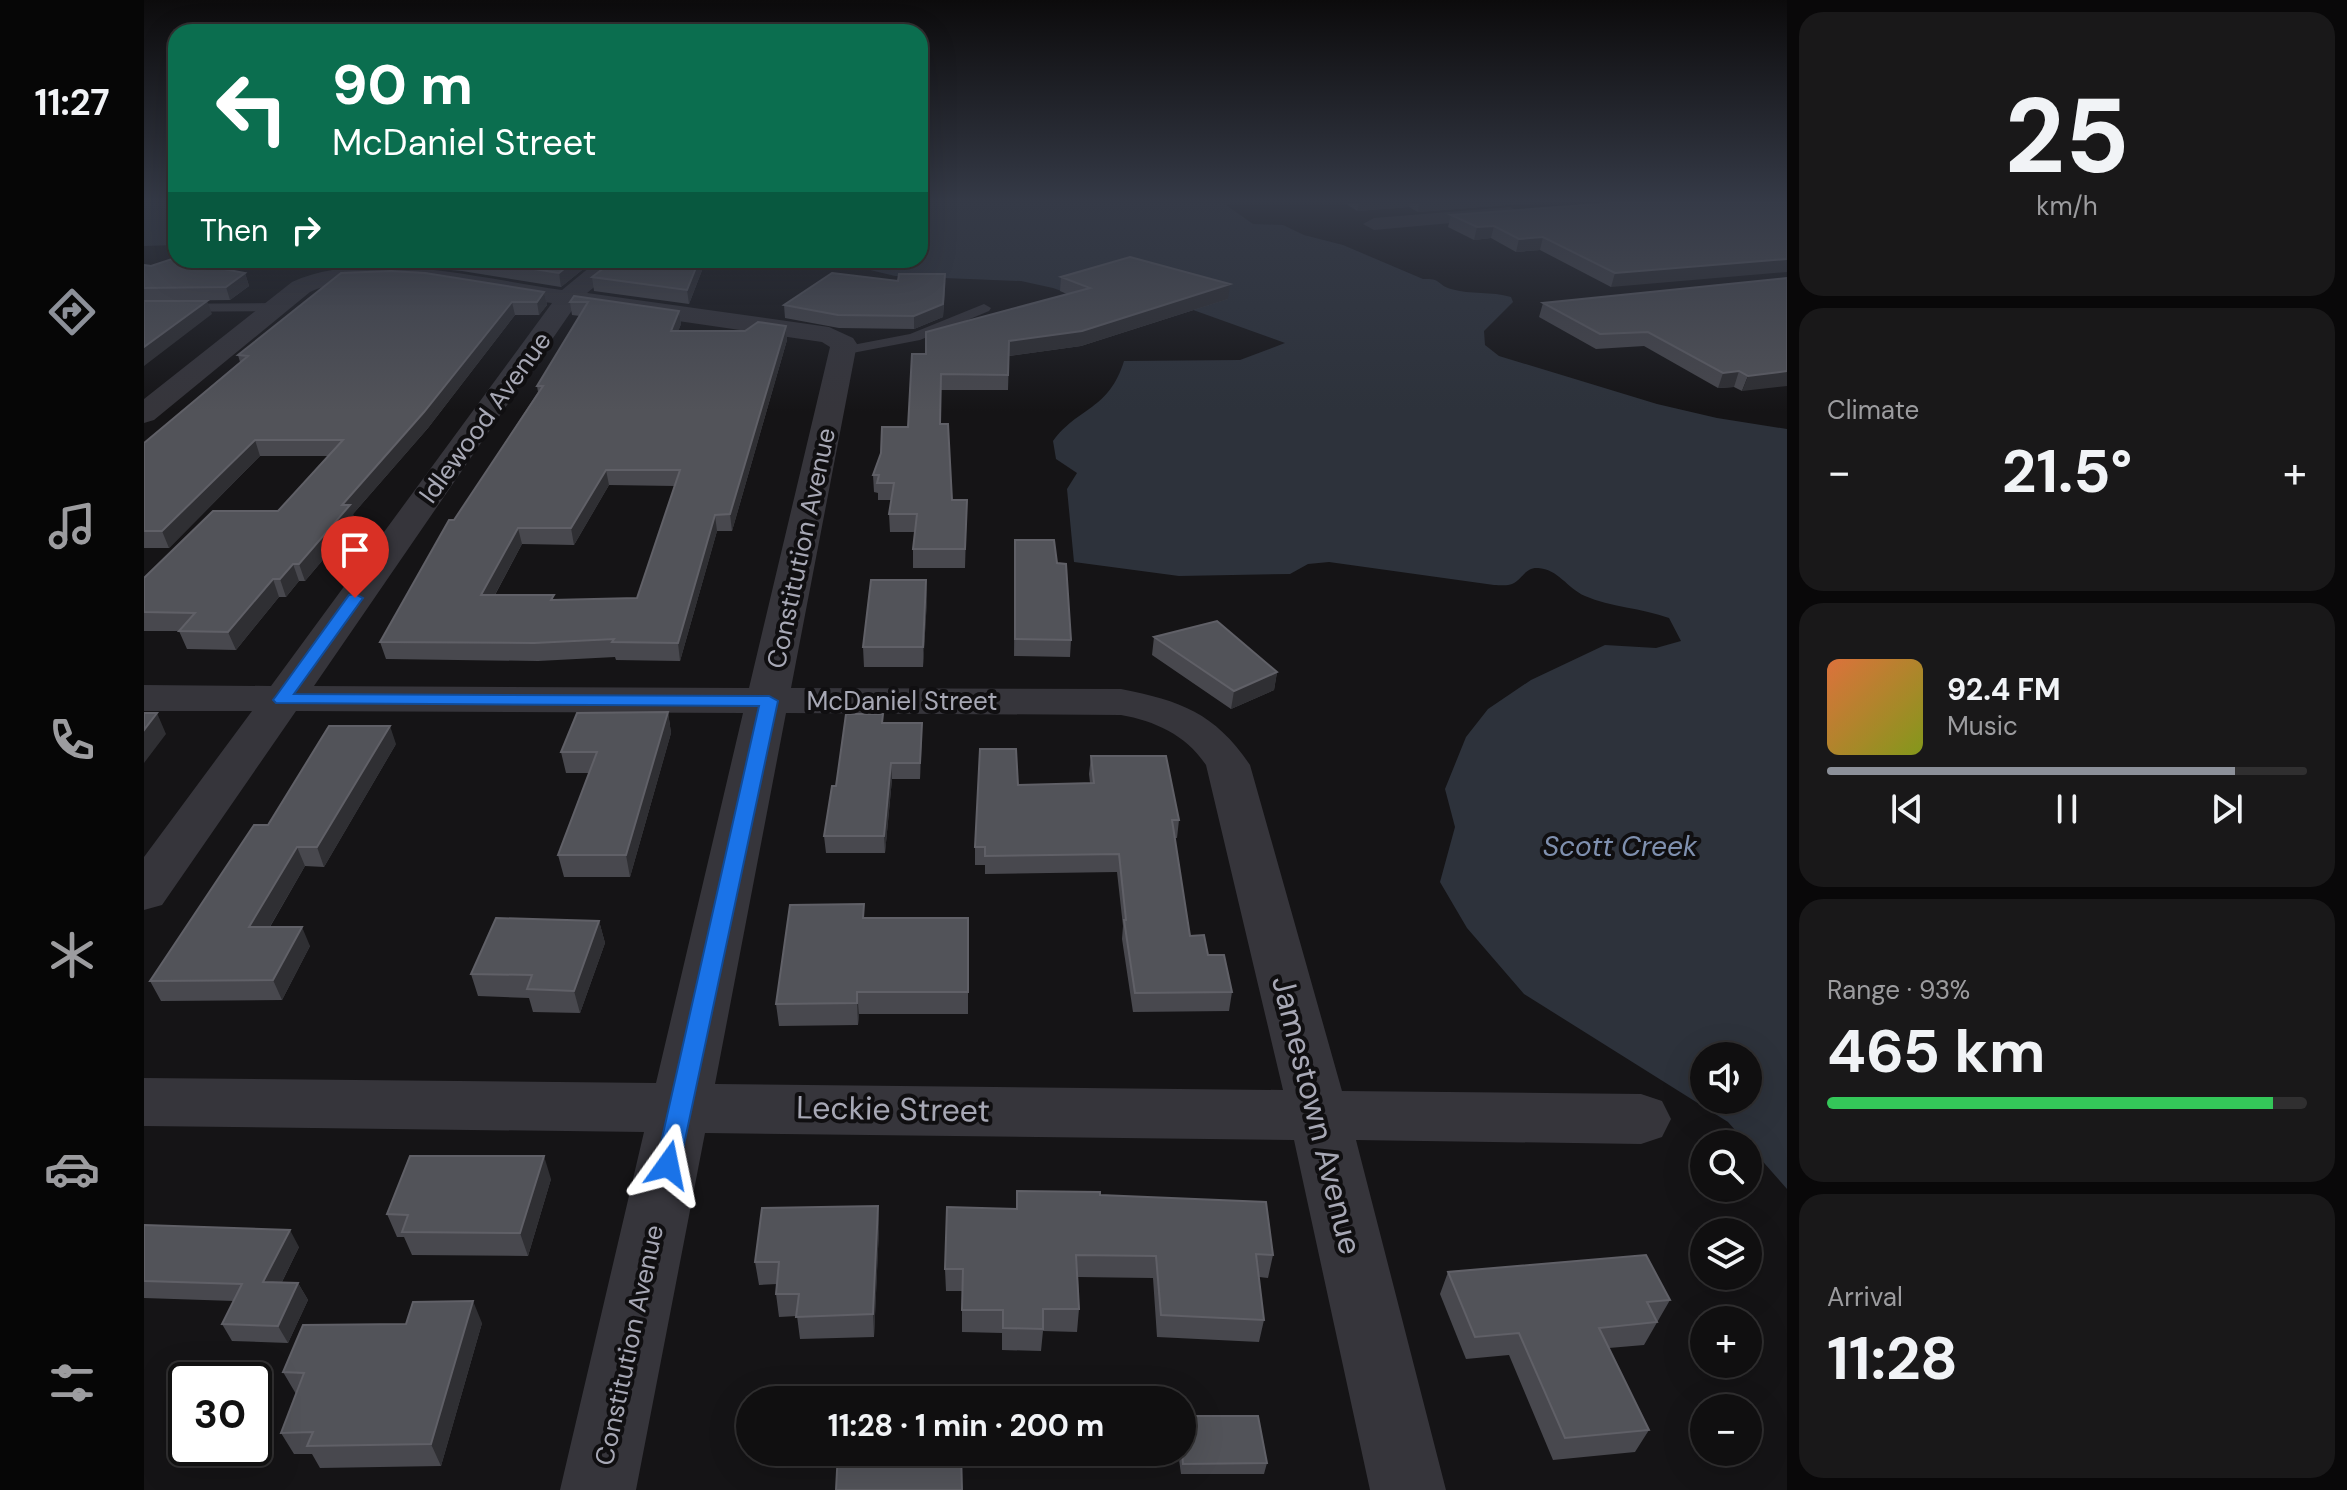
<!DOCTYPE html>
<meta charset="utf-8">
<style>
:root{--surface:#100f10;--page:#191819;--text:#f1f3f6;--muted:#9c9c9f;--line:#302f30;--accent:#8c9099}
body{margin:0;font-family:"DM Sans",sans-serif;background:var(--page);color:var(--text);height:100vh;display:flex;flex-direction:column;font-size:30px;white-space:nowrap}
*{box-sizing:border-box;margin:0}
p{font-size:26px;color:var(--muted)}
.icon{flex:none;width:44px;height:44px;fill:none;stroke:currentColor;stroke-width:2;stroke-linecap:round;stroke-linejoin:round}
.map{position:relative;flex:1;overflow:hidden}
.sheet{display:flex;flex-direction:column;gap:12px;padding:12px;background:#090809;width:560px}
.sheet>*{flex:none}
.hud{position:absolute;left:24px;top:24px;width:760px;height:244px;border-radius:24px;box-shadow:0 8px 32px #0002,0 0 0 2px var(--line);background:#0b6e4f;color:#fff;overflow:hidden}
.tools{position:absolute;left:1546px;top:1042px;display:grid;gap:16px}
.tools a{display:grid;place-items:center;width:72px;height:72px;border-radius:50%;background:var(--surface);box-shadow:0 8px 32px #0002,0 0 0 2px var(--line);font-size:40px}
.speed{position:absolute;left:24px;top:1362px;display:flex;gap:16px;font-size:40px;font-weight:700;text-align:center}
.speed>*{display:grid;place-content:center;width:104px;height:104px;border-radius:50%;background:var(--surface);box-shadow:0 8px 32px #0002,0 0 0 2px var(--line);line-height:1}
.speed .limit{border:4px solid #111;border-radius:12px;background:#fff;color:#111}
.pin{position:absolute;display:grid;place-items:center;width:68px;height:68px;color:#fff;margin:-82px -34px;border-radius:50% 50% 50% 0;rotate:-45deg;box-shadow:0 0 8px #0007}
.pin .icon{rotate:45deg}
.me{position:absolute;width:88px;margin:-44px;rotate:12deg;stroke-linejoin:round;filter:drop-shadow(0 0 6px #0008)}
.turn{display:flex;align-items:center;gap:28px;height:168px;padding:0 32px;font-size:36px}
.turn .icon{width:104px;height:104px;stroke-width:2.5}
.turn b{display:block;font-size:56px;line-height:68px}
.then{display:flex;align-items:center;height:76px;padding:0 32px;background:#0003;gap:16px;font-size:30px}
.big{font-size:60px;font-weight:700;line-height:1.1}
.sheet .tile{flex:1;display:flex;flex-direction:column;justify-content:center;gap:12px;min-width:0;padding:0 28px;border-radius:24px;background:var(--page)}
.sheet .dial{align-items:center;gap:0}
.dial b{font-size:104px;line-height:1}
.song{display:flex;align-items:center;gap:24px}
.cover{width:96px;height:96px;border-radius:12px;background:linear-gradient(135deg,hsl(20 70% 55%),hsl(70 70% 35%))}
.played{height:8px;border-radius:4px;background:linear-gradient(90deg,var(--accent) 85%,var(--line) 85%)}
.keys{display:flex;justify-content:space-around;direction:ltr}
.heat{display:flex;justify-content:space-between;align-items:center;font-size:44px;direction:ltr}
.charge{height:12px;border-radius:6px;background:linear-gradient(90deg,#34c759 93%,var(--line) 0)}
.trip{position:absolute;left:592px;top:1386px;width:460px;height:80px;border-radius:40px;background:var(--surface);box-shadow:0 8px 32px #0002,0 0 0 2px var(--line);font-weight:700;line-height:80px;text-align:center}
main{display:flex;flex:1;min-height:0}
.tabs{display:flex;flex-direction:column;width:144px;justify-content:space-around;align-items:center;background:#060606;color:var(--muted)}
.tabs .icon{width:56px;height:56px}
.tabs .selected{color:var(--accent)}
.tabs b{font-size:36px;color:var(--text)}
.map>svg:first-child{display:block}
.water{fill:#2d323b;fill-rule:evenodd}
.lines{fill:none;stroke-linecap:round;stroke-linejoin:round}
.service{fill:#36353b;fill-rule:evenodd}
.minor{fill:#36353b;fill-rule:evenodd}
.wall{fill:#48484e;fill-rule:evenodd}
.shaded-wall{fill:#2f2f33}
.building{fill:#525359;stroke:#606067;stroke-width:2;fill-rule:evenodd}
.route{fill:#1a73e8;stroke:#114b97;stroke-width:2}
.labels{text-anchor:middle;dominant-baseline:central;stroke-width:8;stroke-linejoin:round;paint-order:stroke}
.street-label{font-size:26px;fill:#a7a8b5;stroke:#100f11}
.water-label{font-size:28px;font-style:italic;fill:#7f90af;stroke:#100f11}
.near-street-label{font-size:32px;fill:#a7a8b5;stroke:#100f11}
</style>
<main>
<nav class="tabs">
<b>11:27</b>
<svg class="icon selected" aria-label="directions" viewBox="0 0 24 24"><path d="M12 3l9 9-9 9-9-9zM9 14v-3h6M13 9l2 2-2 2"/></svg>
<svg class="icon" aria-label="music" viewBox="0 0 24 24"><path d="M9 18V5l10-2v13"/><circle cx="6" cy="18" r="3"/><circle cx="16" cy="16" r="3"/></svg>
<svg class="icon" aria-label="phone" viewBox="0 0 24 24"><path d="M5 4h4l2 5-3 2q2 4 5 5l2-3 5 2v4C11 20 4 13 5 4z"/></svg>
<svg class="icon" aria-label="climate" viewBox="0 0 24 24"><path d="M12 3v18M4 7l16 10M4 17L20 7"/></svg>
<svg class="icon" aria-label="car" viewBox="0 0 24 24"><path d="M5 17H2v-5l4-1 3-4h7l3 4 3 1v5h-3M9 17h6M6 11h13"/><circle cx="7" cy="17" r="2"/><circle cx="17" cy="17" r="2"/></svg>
<svg class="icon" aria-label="filters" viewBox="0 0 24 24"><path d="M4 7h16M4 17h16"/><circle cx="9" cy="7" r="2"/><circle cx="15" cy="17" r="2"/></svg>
</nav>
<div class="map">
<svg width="1643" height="1490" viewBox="0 0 1643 1490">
<rect width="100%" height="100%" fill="#151416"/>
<!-- water -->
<path class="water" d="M0,203H32V245L0,246Z
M776,203H1086L1082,205L1109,224L1139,225L1160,235L1199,245L1279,279C1298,278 1293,285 1307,289C1327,295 1347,291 1367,297L1369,302L1340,331L1341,345L1355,356L1513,404L1573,418L1643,429V1189L1584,1122L1380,994L1323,928L1296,882L1311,827L1301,789L1322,737L1344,709L1387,680L1461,645L1512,648L1537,641L1525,618C1498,608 1466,607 1441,596C1423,588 1414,569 1394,568C1381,567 1378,580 1368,584C1364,586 1355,585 1350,585L1185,562L1164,564L1146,574L1035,576L930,562L923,489L933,473L912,459L909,441C934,407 965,410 980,361L1096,360L1141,343L1038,306L996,319L909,288L877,281L751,276L685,260H776ZM1560,1056H1604V1100H1560Z"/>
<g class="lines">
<!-- service -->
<path class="service" d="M0,304L132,303L139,307L132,311L0,312Z
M840,304L847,308L845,311L776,340L698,355L691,351L698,347L766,334Z"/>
<!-- minor -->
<path class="minor" d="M1366,207L1376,213L1373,217L1230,230L1219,224L1230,218Z
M444,260H468L471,264L465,275L443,293L685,327L709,338L713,344L647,688L977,689C1037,701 1071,713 1106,765L1198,1091L1497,1094L1518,1101L1527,1119L1518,1137L1497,1144L1212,1140L1302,1490H1226L1150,1140L561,1133L492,1490H416L500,1132L0,1126V1078L512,1083L599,713L152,711L18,905L0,910V857L108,711H0V685L127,686L408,303C342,294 224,264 166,292L10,420L0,423V399L148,282C222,248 339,279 418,290L446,267ZM431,306L678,342L686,347L605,688L170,686ZM642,713L977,715C1011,721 1042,735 1062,765L1139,1090L571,1084Z"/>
</g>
<!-- wall -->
<path class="wall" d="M1201,203H1390L1274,212L1265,207L1213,211Z
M1643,203L1467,287L1396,250L1372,252L1347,238L1330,240L1304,227L1307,215Z
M240,260H442L443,266L417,287L318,271L241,264Z
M467,260H562L545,304L450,291L448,277L465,264Z
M0,265L101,273L105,286L86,300L0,301Z
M917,277L1084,299L937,346L865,356L864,390H797V424L808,500H823L821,568H769V549L771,532H746L745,514L747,500H734V493L730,492L729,475L764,427L782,354L923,294L916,291Z
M1643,278L1598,391L1590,387L1574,388L1500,346L1452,349L1395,317L1399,303Z
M801,287L799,317L770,329L695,328L641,318L640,305Z
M400,292L403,305L395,315H371L284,428L209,514L211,522L161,581H155L142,597H135L92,650L43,649L35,631H0V578L134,511L184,456H116L25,548H0V443L96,362L94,355Z
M430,296L535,311L537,324L534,331H601L642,326L643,340L588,531H573L536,661L472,660L471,657L394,661L242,659L236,642L310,520L394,392L393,386L436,316L428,315L426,302ZM465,485L531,486L493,598L411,600L351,595L378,544L430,545Z
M871,540L913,563L927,640L926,657L870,656Z
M782,580L783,599L779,667H720L719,647Z
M1010,637L1133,672L1130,690L1087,709L1008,655Z
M524,712L527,733L486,877H420L414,855L445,773H422L417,752Z
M739,723H778L776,779H748L741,853H682L680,836L692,786Z
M252,744L180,867L161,866L126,927L166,946L138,1000L17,1001L6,981L124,825Z
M947,756L1035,820L1033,838H1031L1046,936L1064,955L1088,992L1085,1011L989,1012L978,939L979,926L973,872L841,874V865H831V847L874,785L946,783L945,774Z
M721,918H824V1014H715L714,1025L635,1026L632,1004Z
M455,921L461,943L436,1013L389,1012L385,998L334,996L327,974Z
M407,1179L384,1256L268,1255L260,1237H253L243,1214Z
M873,1191L956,1195L1129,1255L1124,1278L1115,1277L1120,1320L1115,1342L1013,1337L1009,1278L934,1277L935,1309L933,1332L899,1331L897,1351L858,1350V1333L818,1332V1291H802L801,1269L872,1209Z
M734,1206L735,1228L730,1337L656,1339L653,1316L635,1317L632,1294L633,1284L615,1285L611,1262Z
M0,1225L155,1247L138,1282L154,1283L164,1300L144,1343L88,1341L78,1324L90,1301L0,1298Z
M1304,1272L1526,1300L1500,1345L1465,1348L1505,1430L1491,1452L1409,1460L1365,1355L1322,1359L1296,1294Z
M338,1323L297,1466L176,1468L168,1454H150L137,1433L152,1394L139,1372Z
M1034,1452H1038L1123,1463L1120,1474H1037Z"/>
<!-- shaded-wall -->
<path class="shaded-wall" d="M1215,203H1266L1265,207L1213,211Z
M1275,203H1390L1274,212Z
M1350,226L1347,238L1330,240L1333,227Z
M1399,237L1396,250L1372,252L1375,239Z
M1643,259V272L1467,287L1471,273Z
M431,260H442L443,266L417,287L415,273Z
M555,260H562L545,304L543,290Z
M101,273L105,286L86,300L82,287Z
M801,274L799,317L770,329V316Z
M1086,284L1084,299L937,346L864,356L865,341Z
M400,292L403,305L395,315L393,302Z
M63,301L68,314L0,366V347Z
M368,302L371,315L284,428L209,514L211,522L161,581L155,564L198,505Z
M535,311L537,324L529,345L527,331Z
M642,326L643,340L588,531L586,514Z
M1595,371L1590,387L1574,388L1579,373Z
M1643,371V386L1598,391L1604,376Z
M111,440L116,456L25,548L18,531Z
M462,470L465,485L430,545L427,528Z
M571,515L573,531L536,661L534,643Z
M374,528L378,544L341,613L337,595Z
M149,564L155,581L142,597L136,579Z
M129,579L135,597L92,650L84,632Z
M782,580L783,599L779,667V647Z
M1133,672L1130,690L1087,709L1090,691Z
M524,712L527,733L486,877L482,855Z
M13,713L22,734L0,763V730Z
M778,723V739L776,779V763Z
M246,726L252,744L180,867L173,847Z
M747,763L748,779L741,853L740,836Z
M153,847L161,866L114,947L105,927Z
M455,921L461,943L436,1013L430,991Z
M158,927L166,946L138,1000L129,980Z
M713,992L715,1014L714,1025L713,1003Z
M400,1156L407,1179L384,1256L376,1233Z
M734,1206L735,1228L730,1337L729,1314Z
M146,1230L155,1247L129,1300L119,1282Z
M154,1283L164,1300L144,1343L134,1326Z
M329,1301L338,1323L297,1466L287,1444Z"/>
<!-- building -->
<path class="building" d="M1468,203H1643V259L1471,273L1399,237L1375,239L1350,226L1333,227L1307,215Z
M986,257L1086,284L938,331L865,341L864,375L797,374L796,424H804L808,500H823L821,549H769L773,514H745L750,483H733L735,475H729L737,453L738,427H764L768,354H782V332L946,288L917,277Z
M28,259L32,260L101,273L82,287L0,288V265L7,266Z
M332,260H431L415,273Z
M467,260H555L543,290L448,277L465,264Z
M247,271L281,273L400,292L393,302H368L280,412L198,505H206L155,564H149L136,579H129L84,632L35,631L51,613L0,612V578L69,511H134L199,440H111L18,531H0V443L104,356L94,355L197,273Z
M688,273L754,281L755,274H801L799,304L770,316L694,315L640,305Z
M1643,278V371L1604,376L1595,371L1579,373L1504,332L1456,334L1399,303Z
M430,296L535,311L527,331H601L614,322L642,326L586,514L571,515L534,643L468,642L470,639L390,643L236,642L305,520H310L399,386H393L444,302H426ZM462,470H536L493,598L407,600L410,595H337L374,528H427Z
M0,301H63L0,347Z
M871,540H910L913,563L922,564L927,640L871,639Z
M727,580H782L779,647H719Z
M1073,621L1133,672L1090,691L1010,637Z
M524,712L482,855H414L453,752H417L433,713Z
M0,713H13L0,730Z
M702,714H739L738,723H778L776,763H747L740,836H680L688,786H692Z
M185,726H246L173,847H153L105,927H158L129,980L6,981L110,825H124Z
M836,749H872L874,785L950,783L947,756H1022L1035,820H1028L1046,936L1060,935L1064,955H1080L1088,992L991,993L980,920H982L975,854L841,856V847H831Z
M720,904L719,918H824V992H713V1003L632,1004L646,905Z
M352,918L455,921L430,991L383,989L388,975L327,974Z
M266,1156H400L376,1233L258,1232L264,1215L243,1214Z
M873,1191L956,1192V1195L1122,1202L1129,1255L1112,1254L1120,1320L1017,1315L1012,1256L932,1255L935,1309H899V1329L859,1328V1310H818L819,1269H801L803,1207L873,1209Z
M734,1206L729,1314L652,1317L655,1294H632L635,1262H611L618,1208Z
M0,1225L146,1230L119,1282L154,1283L134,1326L78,1324L98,1284L0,1281Z
M1502,1255L1526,1300L1503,1302L1513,1322L1455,1328L1505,1430L1421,1438L1375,1333L1331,1337L1304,1272Z
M329,1301L287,1444L163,1446L169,1432L137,1433L160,1373L139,1372L159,1325L262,1324L269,1302Z
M699,1387H817V1400H698Z
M1038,1416H1114L1123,1463L1039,1464L1038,1452Z
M694,1452H817L818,1490H692Z"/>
<!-- sky -->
<linearGradient id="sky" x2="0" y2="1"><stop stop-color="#0c0b0c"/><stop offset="0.49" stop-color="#353a47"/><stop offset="1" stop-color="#353a47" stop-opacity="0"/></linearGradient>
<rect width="1643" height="411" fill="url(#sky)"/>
<!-- route -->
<path class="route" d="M211,594L219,598L150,694L625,696L634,701L534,1173L524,1176L515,1173L512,1165L615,706L132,703L129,700L132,696L205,595Z"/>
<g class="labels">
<!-- street labels -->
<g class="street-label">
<text transform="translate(341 417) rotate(-54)">Idlewood Avenue</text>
<text transform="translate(657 548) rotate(-78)">Constitution Avenue</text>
<text x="758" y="701">McDaniel Street</text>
<text transform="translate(485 1345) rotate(-78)">Constitution Avenue</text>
</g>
<!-- water labels -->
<g class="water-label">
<text x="1476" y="846">Scott Creek</text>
</g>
<!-- near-street labels -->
<g class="near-street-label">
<text transform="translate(749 1109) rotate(1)">Leckie Street</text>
<text transform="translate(1173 1115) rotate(76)">Jamestown Avenue</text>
</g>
</g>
</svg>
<div class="tools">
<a><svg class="icon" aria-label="sound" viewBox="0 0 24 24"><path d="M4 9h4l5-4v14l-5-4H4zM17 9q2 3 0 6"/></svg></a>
<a><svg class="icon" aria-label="search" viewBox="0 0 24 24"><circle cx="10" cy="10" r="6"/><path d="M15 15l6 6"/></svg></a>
<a><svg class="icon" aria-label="layers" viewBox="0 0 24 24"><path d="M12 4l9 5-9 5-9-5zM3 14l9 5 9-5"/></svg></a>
<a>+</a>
<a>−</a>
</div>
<div class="speed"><div class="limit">30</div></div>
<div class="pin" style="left:211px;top:598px;background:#d93025"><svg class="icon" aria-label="arrive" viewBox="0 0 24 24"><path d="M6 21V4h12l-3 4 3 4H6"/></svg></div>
<svg class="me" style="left:524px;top:1165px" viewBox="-20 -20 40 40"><path d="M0-17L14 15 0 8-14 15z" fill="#1a73e8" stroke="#fff" stroke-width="4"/></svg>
<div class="trip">11:28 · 1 min · 200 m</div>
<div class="hud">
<div class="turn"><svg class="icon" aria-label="left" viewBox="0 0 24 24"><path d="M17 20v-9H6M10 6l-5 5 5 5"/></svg><div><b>90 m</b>McDaniel Street</div></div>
<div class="then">Then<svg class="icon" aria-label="right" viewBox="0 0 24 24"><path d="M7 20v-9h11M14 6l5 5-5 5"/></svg></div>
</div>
</div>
<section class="sheet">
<div class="tile dial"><b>25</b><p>km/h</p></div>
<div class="tile"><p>Climate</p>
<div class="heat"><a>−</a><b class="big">21.5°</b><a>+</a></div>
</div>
<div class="tile">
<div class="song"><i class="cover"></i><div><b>92.4 FM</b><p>Music</p></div></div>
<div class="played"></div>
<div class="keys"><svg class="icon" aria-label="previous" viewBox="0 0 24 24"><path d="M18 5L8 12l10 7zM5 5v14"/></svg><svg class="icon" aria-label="pause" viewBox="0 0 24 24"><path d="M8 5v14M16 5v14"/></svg><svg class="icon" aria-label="next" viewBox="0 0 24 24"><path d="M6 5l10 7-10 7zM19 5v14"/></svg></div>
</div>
<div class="tile"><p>Range · 93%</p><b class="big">465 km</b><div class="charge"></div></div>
<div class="tile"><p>Arrival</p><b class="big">11:28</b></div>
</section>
</main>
